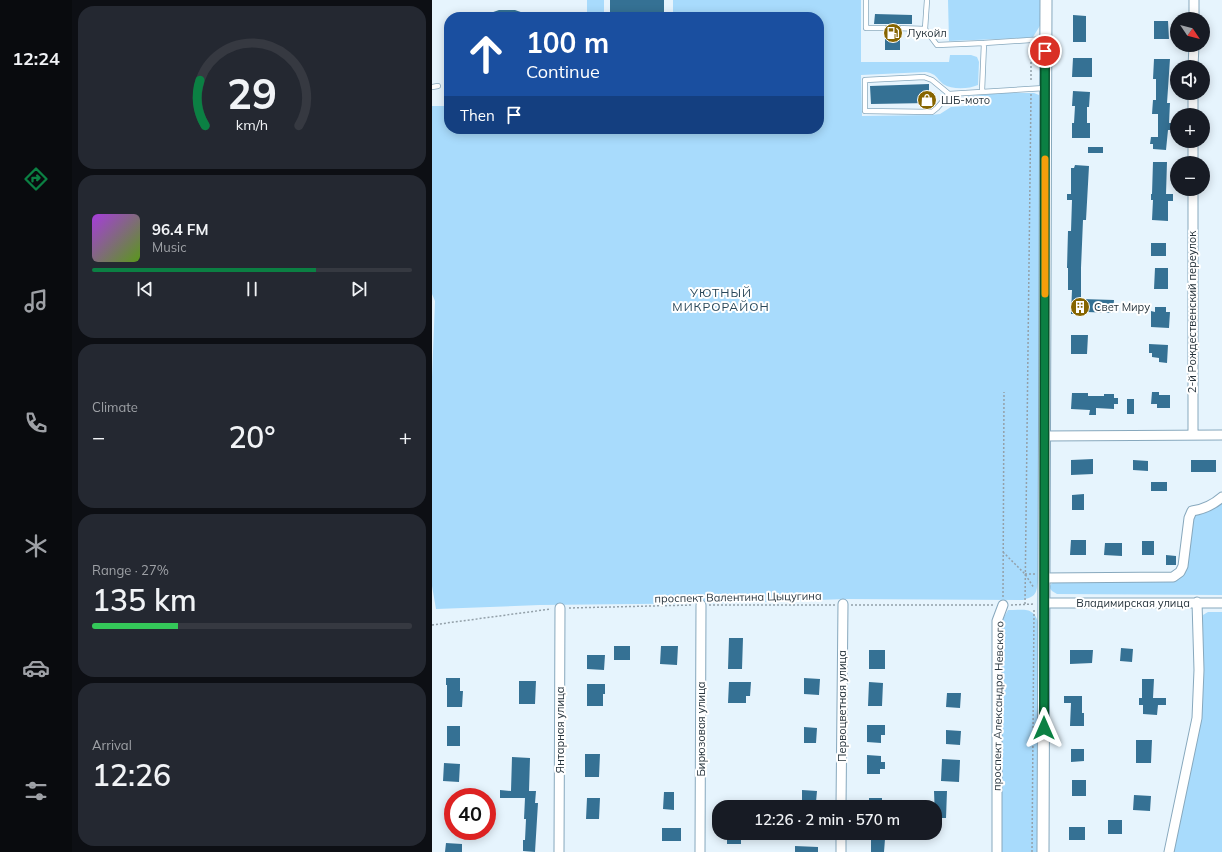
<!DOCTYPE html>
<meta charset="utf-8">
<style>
:root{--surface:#171b24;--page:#242831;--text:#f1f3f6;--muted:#9ea1a6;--line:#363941;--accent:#0b8043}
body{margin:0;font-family:Mulish,sans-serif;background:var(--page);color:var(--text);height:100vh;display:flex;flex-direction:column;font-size:15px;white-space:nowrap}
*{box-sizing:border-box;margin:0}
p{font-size:13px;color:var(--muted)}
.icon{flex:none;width:22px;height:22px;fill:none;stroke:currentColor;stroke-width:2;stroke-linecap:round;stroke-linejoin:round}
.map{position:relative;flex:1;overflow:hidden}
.details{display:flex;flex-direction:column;gap:6px;padding:6px;background:#0d0f14;width:360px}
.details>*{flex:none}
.banner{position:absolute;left:12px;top:12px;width:380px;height:122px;border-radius:16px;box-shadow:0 2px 10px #0003;background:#1a4fa0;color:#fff;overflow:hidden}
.needle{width:26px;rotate:125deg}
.buttons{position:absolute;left:738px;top:12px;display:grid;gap:8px}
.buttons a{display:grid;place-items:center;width:40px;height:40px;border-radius:50%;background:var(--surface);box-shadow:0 2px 10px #0003;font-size:20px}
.speed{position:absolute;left:12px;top:788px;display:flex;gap:8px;font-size:20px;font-weight:700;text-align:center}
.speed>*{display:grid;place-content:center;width:52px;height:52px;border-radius:50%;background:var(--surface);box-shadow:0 2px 10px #0003;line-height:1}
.speed .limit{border:6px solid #d22;background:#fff;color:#111}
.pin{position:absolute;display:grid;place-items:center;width:34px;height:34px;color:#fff;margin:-17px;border:2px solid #fff;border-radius:50%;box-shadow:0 1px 4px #0007}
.me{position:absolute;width:44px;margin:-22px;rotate:0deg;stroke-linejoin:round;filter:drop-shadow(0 0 3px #0008)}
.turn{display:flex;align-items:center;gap:14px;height:84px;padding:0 16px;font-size:18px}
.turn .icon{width:52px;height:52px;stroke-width:2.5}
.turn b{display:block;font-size:28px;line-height:34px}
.then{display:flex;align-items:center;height:38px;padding:0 16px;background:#0003;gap:8px;font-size:15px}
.big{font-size:30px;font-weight:600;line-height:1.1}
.details .widget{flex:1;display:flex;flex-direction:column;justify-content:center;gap:6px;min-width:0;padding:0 14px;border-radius:16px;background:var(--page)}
.details .dial{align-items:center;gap:0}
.dial svg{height:104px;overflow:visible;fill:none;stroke:var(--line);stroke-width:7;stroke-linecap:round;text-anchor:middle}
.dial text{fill:var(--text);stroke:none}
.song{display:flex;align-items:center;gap:12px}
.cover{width:48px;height:48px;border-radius:6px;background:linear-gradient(135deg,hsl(280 70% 55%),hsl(90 70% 35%))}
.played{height:4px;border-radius:2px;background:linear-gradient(90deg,var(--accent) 70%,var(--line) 70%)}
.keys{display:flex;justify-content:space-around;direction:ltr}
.heat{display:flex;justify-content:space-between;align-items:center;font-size:22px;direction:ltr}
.charge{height:6px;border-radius:3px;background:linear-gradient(90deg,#34c759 27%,var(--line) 0)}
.trip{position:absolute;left:280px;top:800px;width:230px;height:40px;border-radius:16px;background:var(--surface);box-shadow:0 2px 10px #0003;font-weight:600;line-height:40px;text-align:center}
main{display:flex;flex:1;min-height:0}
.dock{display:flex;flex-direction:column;width:72px;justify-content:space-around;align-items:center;background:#090b0e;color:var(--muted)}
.dock .icon{width:28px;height:28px}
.dock .active{color:var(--accent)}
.dock b{font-size:18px;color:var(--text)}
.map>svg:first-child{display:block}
.green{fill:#a8dbfc}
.building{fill:#357194}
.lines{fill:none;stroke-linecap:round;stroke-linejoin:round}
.service-casing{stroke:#87a8bd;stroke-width:6}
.minor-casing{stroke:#87a8bd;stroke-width:11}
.tertiary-casing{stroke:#87a8bd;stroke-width:13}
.path{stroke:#93a0a9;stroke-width:1.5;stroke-dasharray:2 2;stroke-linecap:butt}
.service{stroke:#fff;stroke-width:4.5}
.minor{stroke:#fff;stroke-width:9}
.tertiary{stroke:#fff;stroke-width:11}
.route-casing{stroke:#07532c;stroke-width:10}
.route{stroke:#0b8043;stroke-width:7}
.slow{stroke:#f59e0b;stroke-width:7}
.labels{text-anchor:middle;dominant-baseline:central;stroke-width:4;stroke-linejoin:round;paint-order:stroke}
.poi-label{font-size:11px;fill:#27343d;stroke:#fff;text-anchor:start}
.street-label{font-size:11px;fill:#27343d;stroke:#fff}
.neighbourhood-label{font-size:12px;letter-spacing:1px;fill:#294759;stroke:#fff}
</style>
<main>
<nav class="dock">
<b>12:24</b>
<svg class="icon active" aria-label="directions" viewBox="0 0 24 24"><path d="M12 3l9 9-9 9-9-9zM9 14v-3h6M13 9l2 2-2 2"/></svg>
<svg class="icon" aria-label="music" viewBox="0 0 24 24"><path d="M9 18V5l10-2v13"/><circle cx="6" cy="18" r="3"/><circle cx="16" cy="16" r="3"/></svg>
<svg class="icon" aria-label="phone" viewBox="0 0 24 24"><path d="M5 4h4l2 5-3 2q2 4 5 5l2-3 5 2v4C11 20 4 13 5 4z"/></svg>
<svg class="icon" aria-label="climate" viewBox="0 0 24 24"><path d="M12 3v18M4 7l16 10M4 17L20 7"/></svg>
<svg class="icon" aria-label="car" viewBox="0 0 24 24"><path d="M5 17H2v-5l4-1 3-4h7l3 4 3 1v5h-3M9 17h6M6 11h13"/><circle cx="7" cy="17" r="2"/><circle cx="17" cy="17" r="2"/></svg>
<svg class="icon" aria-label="filters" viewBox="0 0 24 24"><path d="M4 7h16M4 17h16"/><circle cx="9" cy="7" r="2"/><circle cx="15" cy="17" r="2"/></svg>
</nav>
<section class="details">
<div class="widget dial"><svg viewBox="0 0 100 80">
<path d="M14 69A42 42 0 1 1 86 69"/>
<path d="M14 69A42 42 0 0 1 10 34" stroke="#0b8043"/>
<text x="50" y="56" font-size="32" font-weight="700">29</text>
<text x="50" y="72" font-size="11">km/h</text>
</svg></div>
<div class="widget">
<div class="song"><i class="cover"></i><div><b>96.4 FM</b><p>Music</p></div></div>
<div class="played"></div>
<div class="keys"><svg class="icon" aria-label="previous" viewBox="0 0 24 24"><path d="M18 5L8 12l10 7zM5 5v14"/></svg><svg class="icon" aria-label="pause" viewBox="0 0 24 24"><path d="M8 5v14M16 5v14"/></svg><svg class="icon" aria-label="next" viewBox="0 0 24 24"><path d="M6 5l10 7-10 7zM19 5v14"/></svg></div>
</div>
<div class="widget"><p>Climate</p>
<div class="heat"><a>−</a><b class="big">20°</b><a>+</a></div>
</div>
<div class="widget"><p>Range · 27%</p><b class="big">135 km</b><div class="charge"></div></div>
<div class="widget"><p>Arrival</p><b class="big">12:26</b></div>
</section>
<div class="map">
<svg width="790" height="852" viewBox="0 0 790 852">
<rect width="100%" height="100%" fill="#e6f4fd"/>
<!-- green -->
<path class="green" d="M155,0H172V17H155Z
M241,0H429V62H517L518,55H539L545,57L547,62L546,85C537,89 520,90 511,84C504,78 505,74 494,72L429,75L430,116L499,115L508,114L519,107L533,106V97L567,93H602L607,95C610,257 608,419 606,582C604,594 604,596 591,600L414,599L300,603L108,605L4,609L0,586V377L3,301L0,294V106H17V129H387V17H241Z
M516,0H610L609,24L601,37L595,38L517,41Z
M790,500V595L625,594L620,591L617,587L620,583L626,582H725L741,580L751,576C760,557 755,534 762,514Z
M576,610C593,610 602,606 607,625L605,852H568V624Z
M776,612H790V852H742L767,732L771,682L769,622L771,615Z"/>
<!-- building -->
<path class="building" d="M178,0H232V17H178Z
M67,10H83L100,16V17H47Z
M443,14L480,15V24H465L462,27L458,24H442Z
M641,15L654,16V42H641Z
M722,21H736L737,39H722Z
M462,29L464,32V38H468V50H453V37H458V32Z
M641,58H660V77H640Z
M722,59H738L735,103H738L737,123H739V130H736L734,150L721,149V144H718L719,137H726V114H720L721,100H724V79H721Z
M497,84V103L439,104L438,86Z
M641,91L658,92L657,107H655V123H658V138H640V123H642L643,106H640Z
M656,147H671V153H656Z
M721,162H735L734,194H741V201H736V221L720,220L721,200H719V194H720Z
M643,165L657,166L654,220H651L649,268V299L682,300L681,313L655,312V314H639L640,290H636V268H635L636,231H639L640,200H635V194H639V168H642Z
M719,243H734V256H719Z
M723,268H736V289H722Z
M723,307H734V312H738L737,328L719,327V311L723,312Z
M639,335H656L655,354H639Z
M717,344L736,345L735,363L727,362V358L720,357V353H717Z
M720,392H727V395H738V408H725V404H719Z
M640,393H656V396H672V394H682V398H686V404H682V409L664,408V415H657L658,410L639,409Z
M695,399H702V414H695Z
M661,459V474L639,475V460Z
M701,460L716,461V471L701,470Z
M759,460H784V472H759Z
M719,482H735V491H719Z
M652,494V510H640V495Z
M639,540H654V555H638Z
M710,541H722V555H710Z
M673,543H690V556L672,555Z
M734,555L744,556V565H734Z
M297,638H311L310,669H296Z
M182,646H198V660H182Z
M229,646H246L245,665L228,664Z
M689,648L701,649L700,662L688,661Z
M437,650H453V669H437Z
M638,650H661L660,663L638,664Z
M155,655H173L172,670L155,669Z
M14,678H28V691H31L30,707H15V685H14Z
M372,678L388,679L387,695L372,694Z
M710,679H722L721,698H734V705H726L725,715L711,714V705H707V698H710Z
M87,681H104L103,704H87Z
M297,682H319L318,696H314V703H296Z
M437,682L451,683L450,706H436Z
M155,684H173V694H171V706H155Z
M515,693H529L528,708L514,707Z
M632,696H650V713H652V726H638L639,703H632Z
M435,725H453V735H449V743L435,742Z
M15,726H28V746H15Z
M372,727L385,728L384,743H372Z
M514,730L529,731L528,745L514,744Z
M704,740H720L719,763H704Z
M639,749H652V761L639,762Z
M153,754H168L167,777H153Z
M435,755L449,756V762H453V769H448V774H435Z
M80,757L98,758L97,791H104L103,803H106L103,852L91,851V840H93L94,819H92L93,798H68V790L79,791Z
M510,759L528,760L527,782L509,781Z
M12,763L28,764L27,782L11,781Z
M640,780H654V796H640Z
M370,790L385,791L384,802L370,801Z
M502,791H515L514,818H503Z
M232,792H242V810L231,809Z
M702,795L719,796L718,811L701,810Z
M155,798H168L167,819H154Z
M437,798H450V807H437Z
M676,820H690V834H676Z
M637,827H653V840H637Z
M230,828H249V841H230Z
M295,833H309V844H295Z
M439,839H453L452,852H439Z
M14,843L30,844V852H13Z
M363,846L386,847V852H363Z"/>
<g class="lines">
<!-- service casing -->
<g class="service-casing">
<path id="service" d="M434,0V28H458
M465,28L493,29L495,0
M493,29L505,45L552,43
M0,87L6,86
M550,91L552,43L613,39
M517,94L500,80L492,77L433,80V111L500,112L505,108L517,94L613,88"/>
</g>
<!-- minor casing -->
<g class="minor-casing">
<path id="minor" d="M762,19V0
M761,67L762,45
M761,115V93
M761,163V141
M761,189V434
M612,436L790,435
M612,578L741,577L748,572L751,566L757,518L760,511C773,509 781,505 790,497
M613,603H790
M409,807L411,604
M127,852L128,608
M268,852L269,605
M409,852V833
M565,852V621L571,605
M737,852L765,718L767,670L765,602"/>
</g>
<!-- tertiary casing -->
<g class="tertiary-casing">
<path id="tertiary" d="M611,852L614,0"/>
</g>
<!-- path -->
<path class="path" d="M599,46V82
M571,552L593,574L602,588
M593,574H603
M571,597L572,392
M593,604L599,94
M277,605H403
M419,605H563
M579,605L603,604
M137,608L261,605
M0,625L119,609
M600,852L602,610"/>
<!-- service -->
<use href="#service" class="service"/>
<!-- minor -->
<use href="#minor" class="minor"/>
<!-- tertiary -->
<use href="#tertiary" class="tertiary"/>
</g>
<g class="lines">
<!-- route casing -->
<g class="route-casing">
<path id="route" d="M612,728L613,51"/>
</g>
<!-- route -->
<use href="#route" class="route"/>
<!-- slow -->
<path class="slow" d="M613,159V294"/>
</g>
<!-- icons -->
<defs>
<g id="fuel-disc" transform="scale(1)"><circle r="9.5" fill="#866500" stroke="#fff"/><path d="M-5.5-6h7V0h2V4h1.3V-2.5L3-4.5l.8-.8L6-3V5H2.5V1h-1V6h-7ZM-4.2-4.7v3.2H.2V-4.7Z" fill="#fff"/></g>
<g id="shop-disc" transform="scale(1)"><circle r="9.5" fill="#866500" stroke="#fff"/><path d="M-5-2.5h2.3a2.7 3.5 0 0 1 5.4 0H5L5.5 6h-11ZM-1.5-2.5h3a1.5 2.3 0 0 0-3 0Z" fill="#fff"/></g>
<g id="building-disc" transform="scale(1)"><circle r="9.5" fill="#866500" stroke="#fff"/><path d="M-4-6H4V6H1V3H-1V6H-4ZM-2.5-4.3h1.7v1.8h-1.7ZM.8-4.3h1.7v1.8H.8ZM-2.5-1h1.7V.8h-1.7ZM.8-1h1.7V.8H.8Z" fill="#fff"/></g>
</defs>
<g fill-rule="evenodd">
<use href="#fuel-disc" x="461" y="33"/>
<use href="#shop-disc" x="495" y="100"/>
<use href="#building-disc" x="648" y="307"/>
</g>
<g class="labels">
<!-- poi labels -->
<g class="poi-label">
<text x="475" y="33">Лукойл</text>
<text x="509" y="100">ШБ-мото</text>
<text x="662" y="307">Свет Миру</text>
</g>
<!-- street labels -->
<g class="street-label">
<text transform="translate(760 312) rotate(-90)">2-й Рождественский переулок</text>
<text transform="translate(306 597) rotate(-1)">проспект Валентина Цыцугина</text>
<text x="701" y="603">Владимирская улица</text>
<text transform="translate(410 706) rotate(-90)">Первоцветная улица</text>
<text transform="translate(566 706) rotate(-89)">проспект Александра Невского</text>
<text transform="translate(269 729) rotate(-90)">Бирюзовая улица</text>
<text transform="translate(128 730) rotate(-90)">Янтарная улица</text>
</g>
<!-- neighbourhood labels -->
<g class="neighbourhood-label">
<text x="289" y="292">УЮТНЫЙ<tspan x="289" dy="14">МИКРОРАЙОН</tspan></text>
</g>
</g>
</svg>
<div class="buttons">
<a><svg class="needle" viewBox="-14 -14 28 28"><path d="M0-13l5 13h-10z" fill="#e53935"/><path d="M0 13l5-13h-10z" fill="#9ea1a6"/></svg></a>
<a><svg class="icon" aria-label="sound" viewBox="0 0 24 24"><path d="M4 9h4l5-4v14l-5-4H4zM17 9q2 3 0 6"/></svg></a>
<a>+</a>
<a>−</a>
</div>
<div class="speed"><div class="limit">40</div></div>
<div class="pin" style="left:613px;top:51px;background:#d93025"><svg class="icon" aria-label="arrive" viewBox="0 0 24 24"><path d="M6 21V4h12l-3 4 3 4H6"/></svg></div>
<svg class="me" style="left:612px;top:728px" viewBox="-20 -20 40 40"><path d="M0-17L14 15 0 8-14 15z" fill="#0b8043" stroke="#fff" stroke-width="4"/></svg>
<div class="trip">12:26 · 2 min · 570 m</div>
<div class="banner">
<div class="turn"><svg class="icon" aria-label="ahead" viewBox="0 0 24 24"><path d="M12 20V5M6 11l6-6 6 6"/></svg><div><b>100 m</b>Continue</div></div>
<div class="then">Then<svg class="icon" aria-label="arrive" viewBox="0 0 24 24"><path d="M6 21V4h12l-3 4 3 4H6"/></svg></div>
</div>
</div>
</main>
